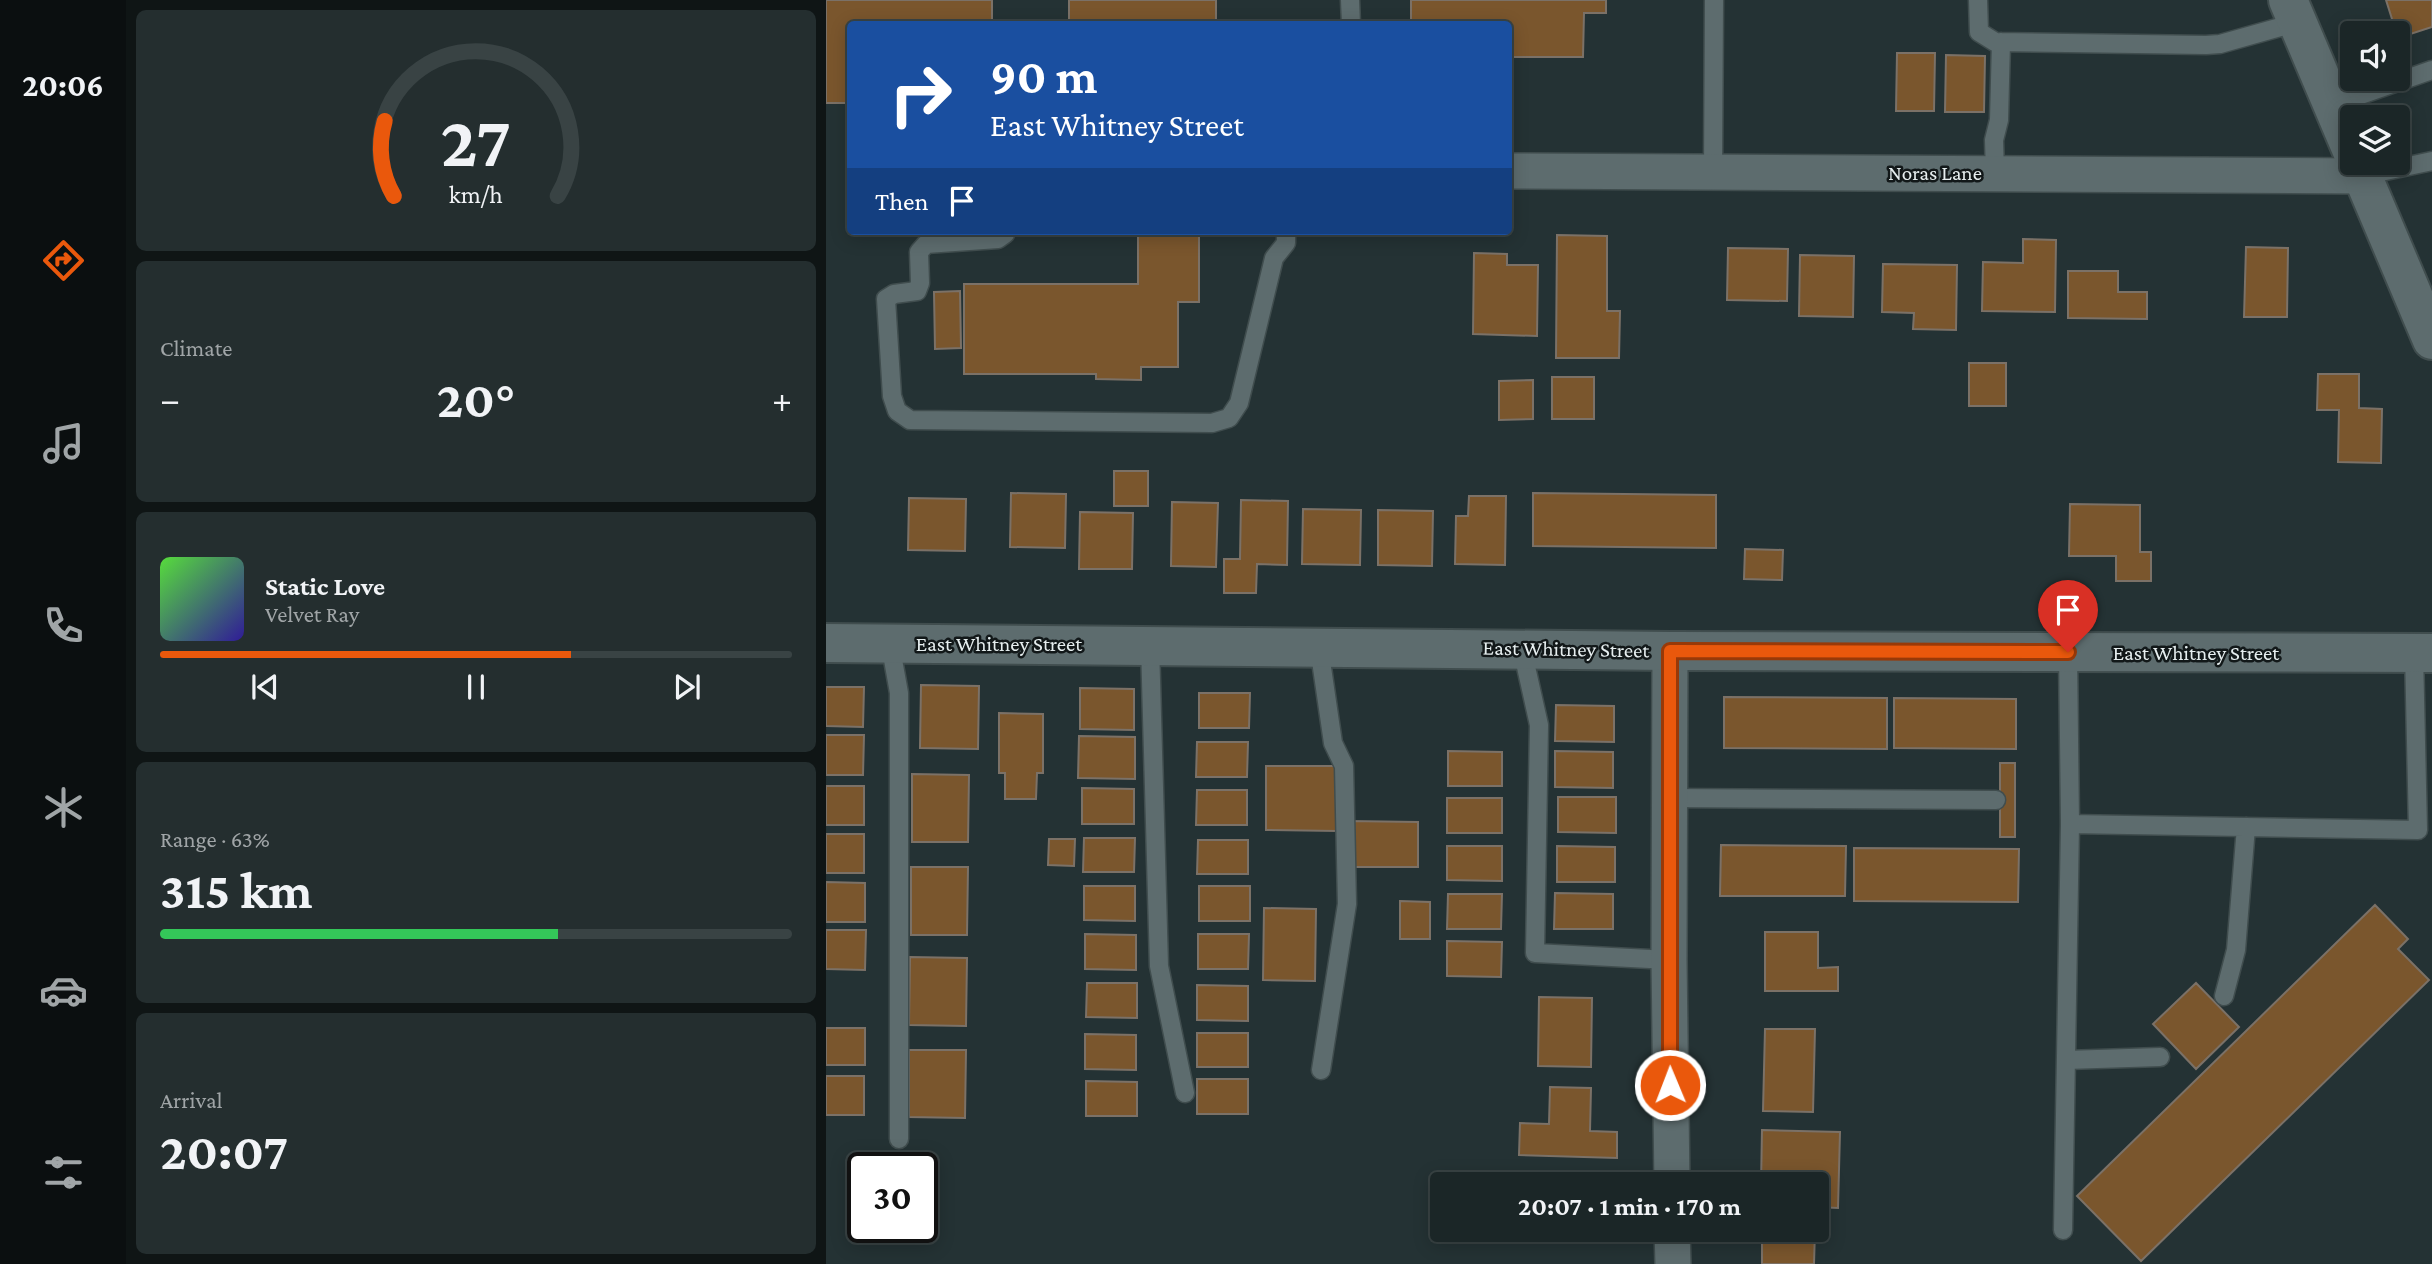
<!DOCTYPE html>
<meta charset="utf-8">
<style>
:root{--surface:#1b2627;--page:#242e2f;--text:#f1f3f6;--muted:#a0a5a7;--line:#394344;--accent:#ea580c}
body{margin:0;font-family:"Crimson Pro",serif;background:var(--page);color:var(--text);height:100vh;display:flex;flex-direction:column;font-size:26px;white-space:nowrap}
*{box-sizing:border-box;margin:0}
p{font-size:23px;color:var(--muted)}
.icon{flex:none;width:38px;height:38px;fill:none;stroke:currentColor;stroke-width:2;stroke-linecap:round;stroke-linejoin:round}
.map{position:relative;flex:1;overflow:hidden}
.details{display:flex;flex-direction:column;gap:10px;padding:10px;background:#0f1515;width:700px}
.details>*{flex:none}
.top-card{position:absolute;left:21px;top:21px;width:665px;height:214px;border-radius:7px;box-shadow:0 4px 18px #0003,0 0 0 2px var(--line);background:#1a4fa0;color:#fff;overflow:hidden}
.tools{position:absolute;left:1514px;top:21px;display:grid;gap:14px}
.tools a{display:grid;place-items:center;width:70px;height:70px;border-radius:7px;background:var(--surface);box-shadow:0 4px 18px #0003,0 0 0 2px var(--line);font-size:35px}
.speed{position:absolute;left:21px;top:1152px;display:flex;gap:14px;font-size:35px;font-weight:700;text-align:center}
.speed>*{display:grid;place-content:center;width:91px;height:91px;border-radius:50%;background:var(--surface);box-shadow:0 4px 18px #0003,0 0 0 2px var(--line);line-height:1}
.speed .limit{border:4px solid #111;border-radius:10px;background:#fff;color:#111}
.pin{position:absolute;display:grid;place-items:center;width:60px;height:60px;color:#fff;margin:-72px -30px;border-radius:50% 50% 50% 0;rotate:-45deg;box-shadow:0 0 7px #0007}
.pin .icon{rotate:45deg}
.me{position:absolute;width:77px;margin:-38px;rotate:359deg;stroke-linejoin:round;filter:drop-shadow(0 0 5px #0008)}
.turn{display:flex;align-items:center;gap:24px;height:147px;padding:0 28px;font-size:32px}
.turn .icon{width:91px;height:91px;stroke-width:2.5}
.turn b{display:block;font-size:49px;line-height:60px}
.then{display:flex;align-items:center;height:66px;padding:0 28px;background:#0003;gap:14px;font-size:26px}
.big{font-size:52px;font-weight:700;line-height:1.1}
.details .widget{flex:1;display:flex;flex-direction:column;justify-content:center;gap:10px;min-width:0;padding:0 24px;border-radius:10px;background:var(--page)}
.details .dial{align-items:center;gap:0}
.dial svg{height:182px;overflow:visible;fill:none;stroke:var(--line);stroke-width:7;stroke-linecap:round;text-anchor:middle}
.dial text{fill:var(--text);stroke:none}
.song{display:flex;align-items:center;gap:21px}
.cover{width:84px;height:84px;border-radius:10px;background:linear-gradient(135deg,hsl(110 70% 55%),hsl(250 70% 35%))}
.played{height:7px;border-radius:4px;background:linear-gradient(90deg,var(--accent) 65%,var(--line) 65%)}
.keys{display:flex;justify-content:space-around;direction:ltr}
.heat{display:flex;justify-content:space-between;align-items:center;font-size:38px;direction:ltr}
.charge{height:10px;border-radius:5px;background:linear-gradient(90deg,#34c759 63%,var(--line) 0)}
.trip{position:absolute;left:604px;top:1172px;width:399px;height:70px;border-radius:7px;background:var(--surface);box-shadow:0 4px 18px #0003,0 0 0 2px var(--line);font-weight:700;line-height:70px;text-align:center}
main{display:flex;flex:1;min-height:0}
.dock{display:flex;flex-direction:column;width:126px;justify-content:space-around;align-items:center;background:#0b0f10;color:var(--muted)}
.dock .icon{width:49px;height:49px}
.dock .selected{color:var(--accent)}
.dock b{font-size:32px;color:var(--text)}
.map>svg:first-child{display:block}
.building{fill:#7a562d;stroke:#7b7167;stroke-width:2}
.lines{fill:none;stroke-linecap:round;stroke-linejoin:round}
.lane-casing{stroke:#404d4e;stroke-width:21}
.street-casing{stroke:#404d4e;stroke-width:38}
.secondary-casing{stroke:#404d4e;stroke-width:42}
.lane{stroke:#5d6c6e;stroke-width:18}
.street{stroke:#5d6c6e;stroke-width:35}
.secondary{stroke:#5d6c6e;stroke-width:38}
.route-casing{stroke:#983908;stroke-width:18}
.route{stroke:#ea580c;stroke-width:12}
.labels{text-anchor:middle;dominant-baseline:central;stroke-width:5;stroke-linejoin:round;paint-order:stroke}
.street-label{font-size:21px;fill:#e6eeef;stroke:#121819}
</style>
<main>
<nav class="dock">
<b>20:06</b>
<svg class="icon selected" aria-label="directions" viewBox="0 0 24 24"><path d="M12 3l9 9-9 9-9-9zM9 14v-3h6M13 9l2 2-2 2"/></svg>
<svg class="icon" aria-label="music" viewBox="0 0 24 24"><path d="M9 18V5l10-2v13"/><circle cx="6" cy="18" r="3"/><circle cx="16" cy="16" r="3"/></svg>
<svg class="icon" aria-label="phone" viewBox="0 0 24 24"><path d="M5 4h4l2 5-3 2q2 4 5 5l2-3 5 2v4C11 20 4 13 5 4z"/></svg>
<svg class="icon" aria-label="climate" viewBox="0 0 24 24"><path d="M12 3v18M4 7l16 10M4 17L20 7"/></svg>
<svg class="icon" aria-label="car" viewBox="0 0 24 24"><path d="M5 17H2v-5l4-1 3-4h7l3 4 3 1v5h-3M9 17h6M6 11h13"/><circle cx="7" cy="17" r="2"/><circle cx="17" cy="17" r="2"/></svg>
<svg class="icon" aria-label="filters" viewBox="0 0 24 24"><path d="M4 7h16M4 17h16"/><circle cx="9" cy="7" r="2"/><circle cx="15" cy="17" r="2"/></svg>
</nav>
<section class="details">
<div class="widget dial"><svg viewBox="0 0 100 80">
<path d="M14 69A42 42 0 1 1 86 69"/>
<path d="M14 69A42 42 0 0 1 10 36" stroke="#ea580c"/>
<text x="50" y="56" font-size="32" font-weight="700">27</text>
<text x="50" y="72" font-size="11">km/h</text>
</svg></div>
<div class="widget"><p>Climate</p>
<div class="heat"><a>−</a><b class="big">20°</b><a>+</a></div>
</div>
<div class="widget">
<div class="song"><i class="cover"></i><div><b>Static Love</b><p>Velvet Ray</p></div></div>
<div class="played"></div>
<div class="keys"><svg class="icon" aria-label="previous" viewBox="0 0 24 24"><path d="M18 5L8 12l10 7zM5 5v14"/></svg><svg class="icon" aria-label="pause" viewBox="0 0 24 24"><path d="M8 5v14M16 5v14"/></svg><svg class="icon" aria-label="next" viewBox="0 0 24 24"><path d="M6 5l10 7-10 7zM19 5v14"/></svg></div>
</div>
<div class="widget"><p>Range · 63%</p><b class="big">315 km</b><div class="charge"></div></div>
<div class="widget"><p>Arrival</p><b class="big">20:07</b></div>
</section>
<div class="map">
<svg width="1606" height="1264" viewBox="0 0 1606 1264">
<rect width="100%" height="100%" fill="#243234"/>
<!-- building -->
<path class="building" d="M0,0H166V24H24V103H0Z
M243,0H390V24H243Z
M585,0H780V13H758L757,57H682V24H585Z
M1560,0H1606V27L1572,38Z
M1071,53H1109L1108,111H1070Z
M1120,55L1159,56L1158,112H1119Z
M312,232H373V302H352V367H315V380L270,379V374H138V284H312Z
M731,235L781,236V311H794L793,358H730Z
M1197,239L1230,240L1229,312L1156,311L1157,262L1197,263Z
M1420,247L1462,248L1461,317H1418Z
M902,248L962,249L961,301L901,300Z
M648,253L681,254V265H712L711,336L647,334Z
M974,255L1028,256L1027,317L973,316Z
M1057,264L1131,265L1130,330L1087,329L1088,313L1056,312Z
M1242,271H1292V292H1321V319L1242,318Z
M134,291L135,348L109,349L108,292Z
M1143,363H1180V406H1143Z
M1492,374H1533V408L1556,409L1555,463L1512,462L1513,410H1491Z
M726,377H768V419H726Z
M707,380V419L673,420V381Z
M288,471H322V506H288Z
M185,493L240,494L239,548L184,547Z
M707,493L890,495V548L707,546Z
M643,496H680L679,565L629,564L630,516H642Z
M83,498L140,499L139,551L82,550Z
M415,500L462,501L461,565L431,564L430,593H398V559H414Z
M346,502L392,503L390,567L345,566Z
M1244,504L1314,505V552H1325V581H1290V556H1243Z
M477,509L535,510L534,565L476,564Z
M552,510L607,511L606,566L552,565Z
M254,512L307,513L306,569H253Z
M919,549L957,550L956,580L918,579Z
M95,685L153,686L152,749L94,748Z
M0,687H38L37,727L0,726Z
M254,688L308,689V730L254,729Z
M373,693H424L423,728H373Z
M898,697L1061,698V749L898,748Z
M1068,698L1190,699V749L1068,748Z
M730,705L788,706V742L729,741Z
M173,713L217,714V773H211L210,799H179V773H173Z
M0,735H38L37,775H0Z
M253,736L309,737V779L252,778Z
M371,742H422L421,777H370Z
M622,751L676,752V786H622Z
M729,751L787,752V788L729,787Z
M1174,763H1189V837H1174Z
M440,766H512L511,831L440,830Z
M86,774L143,775L142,842H86Z
M0,786H38V825H0Z
M256,788L308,789V824H256Z
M371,790H421V825H370Z
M732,797H790V833L732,832Z
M621,798H676V833H621Z
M522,821L592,822V867H521Z
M0,834H38V873H0Z
M258,838H309L308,872H257Z
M223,839H249L248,866L222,865Z
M372,840H422V874H371Z
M895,845L1020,846L1019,896H894Z
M621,846H676V881L621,880Z
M731,846L789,847V882H731Z
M1028,848L1193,849L1192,902L1028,901Z
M85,867H142L141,935H85Z
M0,882L39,883V922H0Z
M258,886H309V921L258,920Z
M373,886H424V921H373Z
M729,893L787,894V929H728Z
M622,894H676L675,929H621Z
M574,901L604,902V939H574Z
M1549,905L1582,939L1572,949L1603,980L1315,1261L1251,1196Z
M438,908L490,909L489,981L437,980Z
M0,930H40L39,970L0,969Z
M939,932H992V968L1012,967V991H939Z
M259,934L310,935V970L259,969Z
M372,934H423L422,969H372Z
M621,941L676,942L675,977L621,976Z
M84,957L141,958L140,1026L83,1025Z
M261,983H311V1018L260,1017Z
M1370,983L1413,1027L1370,1069L1327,1024Z
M371,985L422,986V1021L371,1020Z
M713,997L766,998L765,1067L712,1066Z
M0,1028H39V1065H0Z
M939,1029H989L987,1112L937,1111Z
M371,1033H422V1067H371Z
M259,1034L310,1035V1070L259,1069Z
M83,1050H140L139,1118L83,1117Z
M0,1076H38V1115H0Z
M371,1079H422V1114H371Z
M260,1081L311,1082V1116H260Z
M724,1087L765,1088L764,1131L791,1132V1158L693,1155L694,1123L723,1124Z
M936,1130L1014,1132L1012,1208L990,1207V1185H935Z
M936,1230H989L988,1264H936Z"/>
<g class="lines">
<!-- lane casing -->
<g class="lane-casing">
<path id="lane" d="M524,0L525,24
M1152,0L1153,32L1169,42L1380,45L1394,44L1472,22
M1506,105L1606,70
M887,172L888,0
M1169,173L1168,140L1173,120L1175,42
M1536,176L1606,161
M179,231V234L172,239L100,244L93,252L94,283L91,291L68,294L60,299L66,396L71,411L84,420L386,423L403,418L413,403L448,258L460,243V231
M64,643L73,693V1139
M324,645L333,966L359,1093
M493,647L507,743L518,766L521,904L495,1070
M696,649L713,725L709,953L843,960
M843,798L1170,800
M1244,824L1592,830L1588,653
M1398,996L1410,950L1420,827
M1240,1060L1334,1057
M1237,1230L1244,824L1242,652"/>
</g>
<!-- street casing -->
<g class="street-casing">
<path id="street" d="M682,171L1536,176
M844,651L843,960L846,1185
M846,1230L847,1264"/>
</g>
<!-- secondary casing -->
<g class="secondary-casing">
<path id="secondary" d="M1462,0L1526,151
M1531,163L1606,340
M0,643L844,651L1606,653"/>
</g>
<!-- lane -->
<use href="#lane" class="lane"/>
<!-- street -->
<use href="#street" class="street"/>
<!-- secondary -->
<use href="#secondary" class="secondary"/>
</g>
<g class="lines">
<!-- route casing -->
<g class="route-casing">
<path id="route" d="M844,1085V651L1242,652"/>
</g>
<!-- route -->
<use href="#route" class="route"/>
</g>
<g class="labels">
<!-- street labels -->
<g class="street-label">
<text x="1109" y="173">Noras Lane</text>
<text x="173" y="644">East Whitney Street</text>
<text transform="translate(740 649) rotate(1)">East Whitney Street</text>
<text x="1370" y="653">East Whitney Street</text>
</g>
</g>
</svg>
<div class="tools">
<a><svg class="icon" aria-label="sound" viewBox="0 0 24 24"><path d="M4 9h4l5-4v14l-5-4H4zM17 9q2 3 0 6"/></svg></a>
<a><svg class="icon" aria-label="layers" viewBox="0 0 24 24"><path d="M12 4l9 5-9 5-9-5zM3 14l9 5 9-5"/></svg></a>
</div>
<div class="speed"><div class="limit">30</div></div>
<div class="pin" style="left:1242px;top:652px;background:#d93025"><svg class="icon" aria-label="arrive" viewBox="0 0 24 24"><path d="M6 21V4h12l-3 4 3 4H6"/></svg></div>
<svg class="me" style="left:844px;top:1085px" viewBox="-20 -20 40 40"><circle r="17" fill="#ea580c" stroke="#fff" stroke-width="3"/><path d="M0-11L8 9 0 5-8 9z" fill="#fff"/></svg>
<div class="trip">20:07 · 1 min · 170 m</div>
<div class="top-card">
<div class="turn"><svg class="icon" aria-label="right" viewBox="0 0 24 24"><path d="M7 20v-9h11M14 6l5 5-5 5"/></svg><div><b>90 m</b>East Whitney Street</div></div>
<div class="then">Then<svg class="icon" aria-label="arrive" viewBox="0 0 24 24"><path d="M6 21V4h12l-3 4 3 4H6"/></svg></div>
</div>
</div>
</main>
